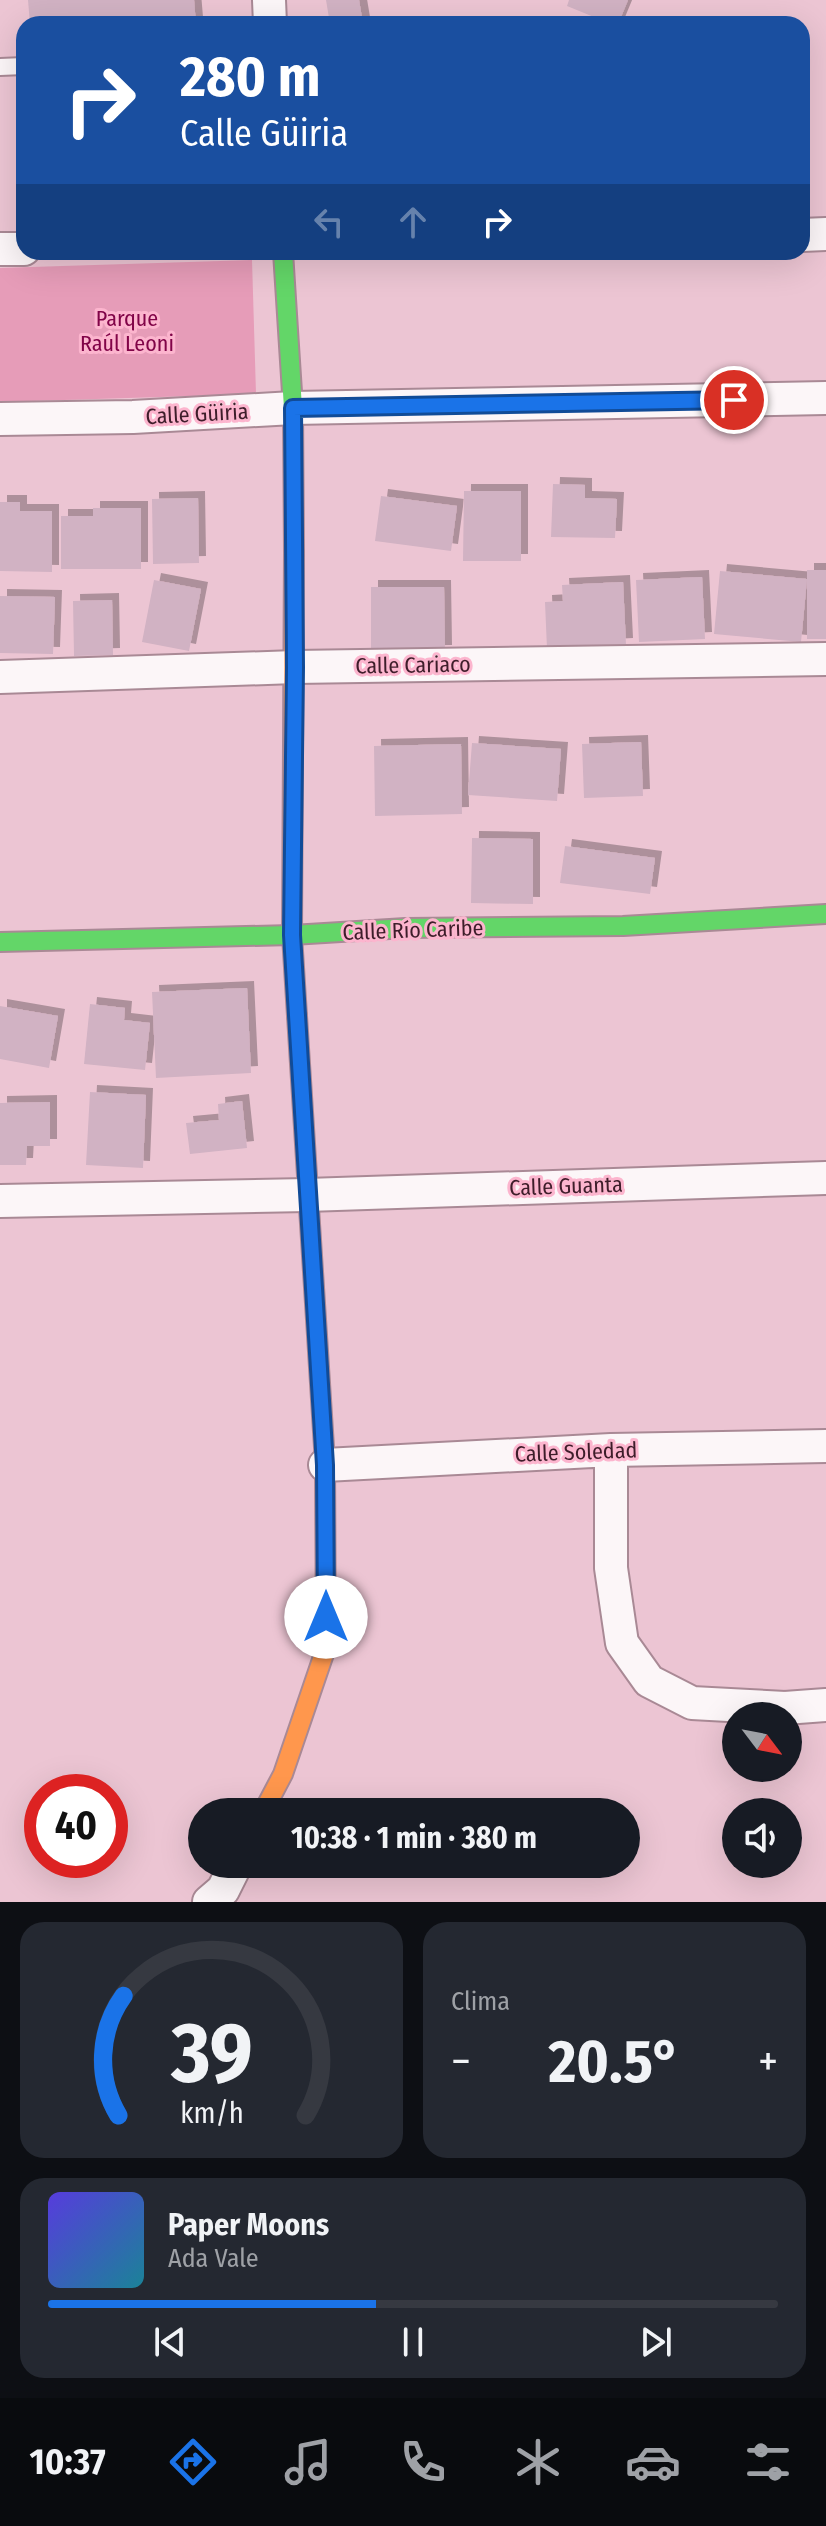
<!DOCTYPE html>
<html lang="es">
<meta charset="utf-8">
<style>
:root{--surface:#171b24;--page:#242831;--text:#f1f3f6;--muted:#9ea1a6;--line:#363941;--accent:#1a73e8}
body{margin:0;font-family:"Fira Sans Condensed",sans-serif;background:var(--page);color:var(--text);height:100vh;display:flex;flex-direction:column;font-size:30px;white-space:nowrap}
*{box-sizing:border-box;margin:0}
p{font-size:26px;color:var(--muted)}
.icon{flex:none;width:44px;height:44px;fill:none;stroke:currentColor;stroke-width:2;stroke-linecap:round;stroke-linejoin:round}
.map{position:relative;height:1902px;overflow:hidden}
.panel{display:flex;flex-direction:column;gap:20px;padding:20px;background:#0d0f14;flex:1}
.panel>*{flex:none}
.guide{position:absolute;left:16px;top:16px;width:794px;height:244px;border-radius:24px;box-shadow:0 8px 32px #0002;background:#1a4fa0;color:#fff;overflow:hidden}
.needle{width:52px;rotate:122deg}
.fabs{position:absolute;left:722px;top:1702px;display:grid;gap:16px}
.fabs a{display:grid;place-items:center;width:80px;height:80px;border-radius:50%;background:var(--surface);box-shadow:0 8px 32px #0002;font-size:40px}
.speed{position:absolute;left:24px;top:1774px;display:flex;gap:16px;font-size:40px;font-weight:700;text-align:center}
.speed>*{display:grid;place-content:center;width:104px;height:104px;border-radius:50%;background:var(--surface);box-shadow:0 8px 32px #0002;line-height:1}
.speed .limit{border:12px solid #d22;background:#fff;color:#111}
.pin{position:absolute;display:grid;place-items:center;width:68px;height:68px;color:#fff;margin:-34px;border:4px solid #fff;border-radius:50%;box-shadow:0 2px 8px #0007}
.me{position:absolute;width:88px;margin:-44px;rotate:0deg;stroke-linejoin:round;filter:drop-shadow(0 0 6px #0008)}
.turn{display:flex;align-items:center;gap:28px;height:168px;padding:0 32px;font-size:36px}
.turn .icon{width:104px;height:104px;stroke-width:2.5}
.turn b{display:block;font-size:56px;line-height:68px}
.lanes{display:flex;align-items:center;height:76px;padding:0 32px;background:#0003;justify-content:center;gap:40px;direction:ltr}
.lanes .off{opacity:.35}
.big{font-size:60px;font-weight:700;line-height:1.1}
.panel .tile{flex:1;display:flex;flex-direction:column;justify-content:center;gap:12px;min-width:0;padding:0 28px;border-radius:24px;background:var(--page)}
.panel .dial{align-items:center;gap:0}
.dial svg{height:208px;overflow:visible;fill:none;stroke:var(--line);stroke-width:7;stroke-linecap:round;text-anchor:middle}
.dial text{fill:var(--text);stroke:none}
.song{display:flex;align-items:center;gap:24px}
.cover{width:96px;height:96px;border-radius:12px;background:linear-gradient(135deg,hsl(250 70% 55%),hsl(190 70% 35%))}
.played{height:8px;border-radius:4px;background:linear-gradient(90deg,var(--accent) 45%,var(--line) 45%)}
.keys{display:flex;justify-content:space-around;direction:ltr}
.heat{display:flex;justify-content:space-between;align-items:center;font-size:44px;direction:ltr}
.panel .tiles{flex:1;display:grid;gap:20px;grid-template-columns:1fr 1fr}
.tile:last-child{grid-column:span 2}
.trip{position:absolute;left:188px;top:1798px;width:452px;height:80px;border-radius:40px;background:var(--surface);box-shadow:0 8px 32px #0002;font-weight:700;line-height:80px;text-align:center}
.tabs{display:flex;height:128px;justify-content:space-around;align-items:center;background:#090b0e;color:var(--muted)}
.tabs .icon{width:56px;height:56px}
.tabs .on{color:var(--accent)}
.tabs b{font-size:36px;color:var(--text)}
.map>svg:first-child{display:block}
.green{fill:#e69cb8}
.building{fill:#d1b2c3;filter:url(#shadow)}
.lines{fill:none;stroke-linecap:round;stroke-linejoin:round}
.lane-casing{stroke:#a98995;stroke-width:20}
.street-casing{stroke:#a98995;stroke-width:36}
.fast-casing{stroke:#a98995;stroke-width:22}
.slow-casing{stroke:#a98995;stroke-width:22}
.lane{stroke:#fcf6f8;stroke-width:16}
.street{stroke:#fcf6f8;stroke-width:32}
.fast{stroke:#63d668;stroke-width:18}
.slow{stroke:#ff974d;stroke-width:18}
.route-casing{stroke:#114b97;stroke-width:20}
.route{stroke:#1a73e8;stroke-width:14}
.labels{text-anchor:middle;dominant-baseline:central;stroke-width:6;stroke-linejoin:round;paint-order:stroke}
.park-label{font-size:22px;fill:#810448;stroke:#fcb5ce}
.street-label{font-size:22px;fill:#3e1d2a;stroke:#fcb5ce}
</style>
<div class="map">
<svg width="826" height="1902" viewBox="0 0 826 1902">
<defs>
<filter id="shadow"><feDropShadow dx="7" dy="-7" stdDeviation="0" flood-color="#0004"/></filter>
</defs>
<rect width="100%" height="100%" fill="#ecc5d3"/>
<!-- green -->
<path class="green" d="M252,260L256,394L0,402V268Z"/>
<!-- building -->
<path class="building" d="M28,0H194L196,24H30Z
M326,0H359L363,24H330Z
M569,0H628L618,24H611L567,6Z
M553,484L585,485V498L617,499L615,538L551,537Z
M464,491H521V561H463Z
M381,496L457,506L451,551L375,541Z
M198,498L199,563L153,564L152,499Z
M0,502H20V511H52V572L0,571Z
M93,508H141V569H61V516H93Z
M807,570H826V639H807Z
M720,571L807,579L801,642L714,634Z
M702,577L705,639L639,642L636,580Z
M154,580L201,589L189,651L142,642Z
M623,582L626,645L547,649L545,602L563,601L562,585Z
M371,587H444L445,652L371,653Z
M0,596L55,597L53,654L0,653Z
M112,600L113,655L74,656L73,601Z
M641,742L643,796L584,798L582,744Z
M472,743L561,749L557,801L468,795Z
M461,744L462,814L375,816L374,746Z
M472,838L533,839V904L471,903Z
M565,846L655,858L650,894L560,883Z
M247,988L251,1073L156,1078L152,992Z
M90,1004L125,1008L124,1020L150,1023L145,1070L84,1064Z
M0,1006L58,1016L49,1068L0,1059Z
M90,1092L146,1095L143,1168L86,1165Z
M242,1101L247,1148L190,1154L186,1123L219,1120L218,1104Z
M50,1102V1146H27L26,1165H0V1103Z"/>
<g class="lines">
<!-- lane casing -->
<g class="lane-casing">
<path id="lane" d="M0,67L24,66"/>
</g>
<!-- street casing -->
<g class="street-casing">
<path id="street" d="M269,0L270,24
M802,235L826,234
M0,249H24
M0,419L133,417L293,408L826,398
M0,677L295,667L826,659
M0,1201L307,1195L826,1178
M611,1450V1568L622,1643L649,1681L692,1703L785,1708L826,1705
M325,1465L611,1450L826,1446
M209,1902L223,1890L236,1864"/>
</g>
<!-- fast casing -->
<g class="fast-casing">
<path id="fast" d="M283,252L293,408L294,553
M0,942L292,935L406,928L623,926L826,914
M297,1016L325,1463"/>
</g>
<!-- slow casing -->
<g class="slow-casing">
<path id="slow" d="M294,553L292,935L297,1016
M263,1812L283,1774L326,1648L325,1463"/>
</g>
<!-- lane -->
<use href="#lane" class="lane"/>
<!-- street -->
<use href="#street" class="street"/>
<!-- fast -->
<use href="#fast" class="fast"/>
<!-- slow -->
<use href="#slow" class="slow"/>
</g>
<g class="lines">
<!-- route casing -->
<g class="route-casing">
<path id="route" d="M326,1617L325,1465L292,935L295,667L293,408L734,400"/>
</g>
<!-- route -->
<use href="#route" class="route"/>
</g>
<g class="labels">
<!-- park labels -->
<g class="park-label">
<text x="127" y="318">Parque<tspan x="127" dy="25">Raúl Leoni</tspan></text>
</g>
<!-- street labels -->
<g class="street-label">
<text transform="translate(197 414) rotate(-3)">Calle Güiria</text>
<text transform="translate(413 665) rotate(-1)">Calle Cariaco</text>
<text transform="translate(413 930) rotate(-2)">Calle Río Caribe</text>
<text transform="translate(566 1186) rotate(-2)">Calle Guanta</text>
<text transform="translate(576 1452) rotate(-2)">Calle Soledad</text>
</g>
</g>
</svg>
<div class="fabs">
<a><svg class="needle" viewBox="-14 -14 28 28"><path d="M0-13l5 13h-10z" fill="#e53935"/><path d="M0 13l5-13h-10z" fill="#9ea1a6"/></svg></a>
<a><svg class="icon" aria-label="sound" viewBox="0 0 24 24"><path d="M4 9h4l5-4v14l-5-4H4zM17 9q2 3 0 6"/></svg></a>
</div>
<div class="speed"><div class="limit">40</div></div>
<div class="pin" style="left:734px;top:400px;background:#d93025"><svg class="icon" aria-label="arrive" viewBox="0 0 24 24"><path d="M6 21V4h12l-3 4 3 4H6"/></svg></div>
<svg class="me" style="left:326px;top:1617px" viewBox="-20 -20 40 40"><circle r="19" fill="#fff"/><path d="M0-13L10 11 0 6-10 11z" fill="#1a73e8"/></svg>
<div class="trip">10:38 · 1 min · 380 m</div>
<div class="guide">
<div class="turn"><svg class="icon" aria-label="right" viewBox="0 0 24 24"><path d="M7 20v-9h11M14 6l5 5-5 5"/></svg><div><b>280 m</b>Calle Güiria</div></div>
<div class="lanes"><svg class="icon off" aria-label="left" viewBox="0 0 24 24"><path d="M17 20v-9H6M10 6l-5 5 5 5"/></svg><svg class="icon off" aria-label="ahead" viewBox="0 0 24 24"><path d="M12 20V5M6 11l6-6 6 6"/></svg><svg class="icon" aria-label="right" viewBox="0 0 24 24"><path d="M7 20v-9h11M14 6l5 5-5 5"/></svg></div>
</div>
</div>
<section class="panel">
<div class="tiles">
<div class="tile dial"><svg viewBox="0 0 100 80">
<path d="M14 69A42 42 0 1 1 86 69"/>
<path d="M14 69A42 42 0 0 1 16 23" stroke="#1a73e8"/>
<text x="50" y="56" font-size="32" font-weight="700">39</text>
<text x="50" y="72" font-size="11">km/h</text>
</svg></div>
<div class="tile"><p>Clima</p>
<div class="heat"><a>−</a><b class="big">20.5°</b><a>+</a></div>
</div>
<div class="tile">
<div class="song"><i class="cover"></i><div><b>Paper Moons</b><p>Ada Vale</p></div></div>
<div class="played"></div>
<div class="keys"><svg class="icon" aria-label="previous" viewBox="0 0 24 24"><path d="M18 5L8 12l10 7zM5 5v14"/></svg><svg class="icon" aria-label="pause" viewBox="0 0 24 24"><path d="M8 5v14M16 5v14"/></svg><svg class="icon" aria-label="next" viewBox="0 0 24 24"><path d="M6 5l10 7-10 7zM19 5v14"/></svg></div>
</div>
</div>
</section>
<nav class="tabs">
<b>10:37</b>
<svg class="icon on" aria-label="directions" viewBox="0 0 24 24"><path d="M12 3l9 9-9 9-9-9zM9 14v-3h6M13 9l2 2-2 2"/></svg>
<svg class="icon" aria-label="music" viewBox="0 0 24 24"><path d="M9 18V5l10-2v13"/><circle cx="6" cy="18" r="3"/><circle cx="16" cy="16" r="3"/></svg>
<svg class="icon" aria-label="phone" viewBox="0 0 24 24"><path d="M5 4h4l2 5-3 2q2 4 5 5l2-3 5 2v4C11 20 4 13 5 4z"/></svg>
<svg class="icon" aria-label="climate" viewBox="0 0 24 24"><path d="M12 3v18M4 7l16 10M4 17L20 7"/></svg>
<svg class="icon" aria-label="car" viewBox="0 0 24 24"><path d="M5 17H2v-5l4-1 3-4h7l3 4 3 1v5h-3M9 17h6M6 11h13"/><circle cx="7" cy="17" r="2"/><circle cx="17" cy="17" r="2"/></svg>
<svg class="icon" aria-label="filters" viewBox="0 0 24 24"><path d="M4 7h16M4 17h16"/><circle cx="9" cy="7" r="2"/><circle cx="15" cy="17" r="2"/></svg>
</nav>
